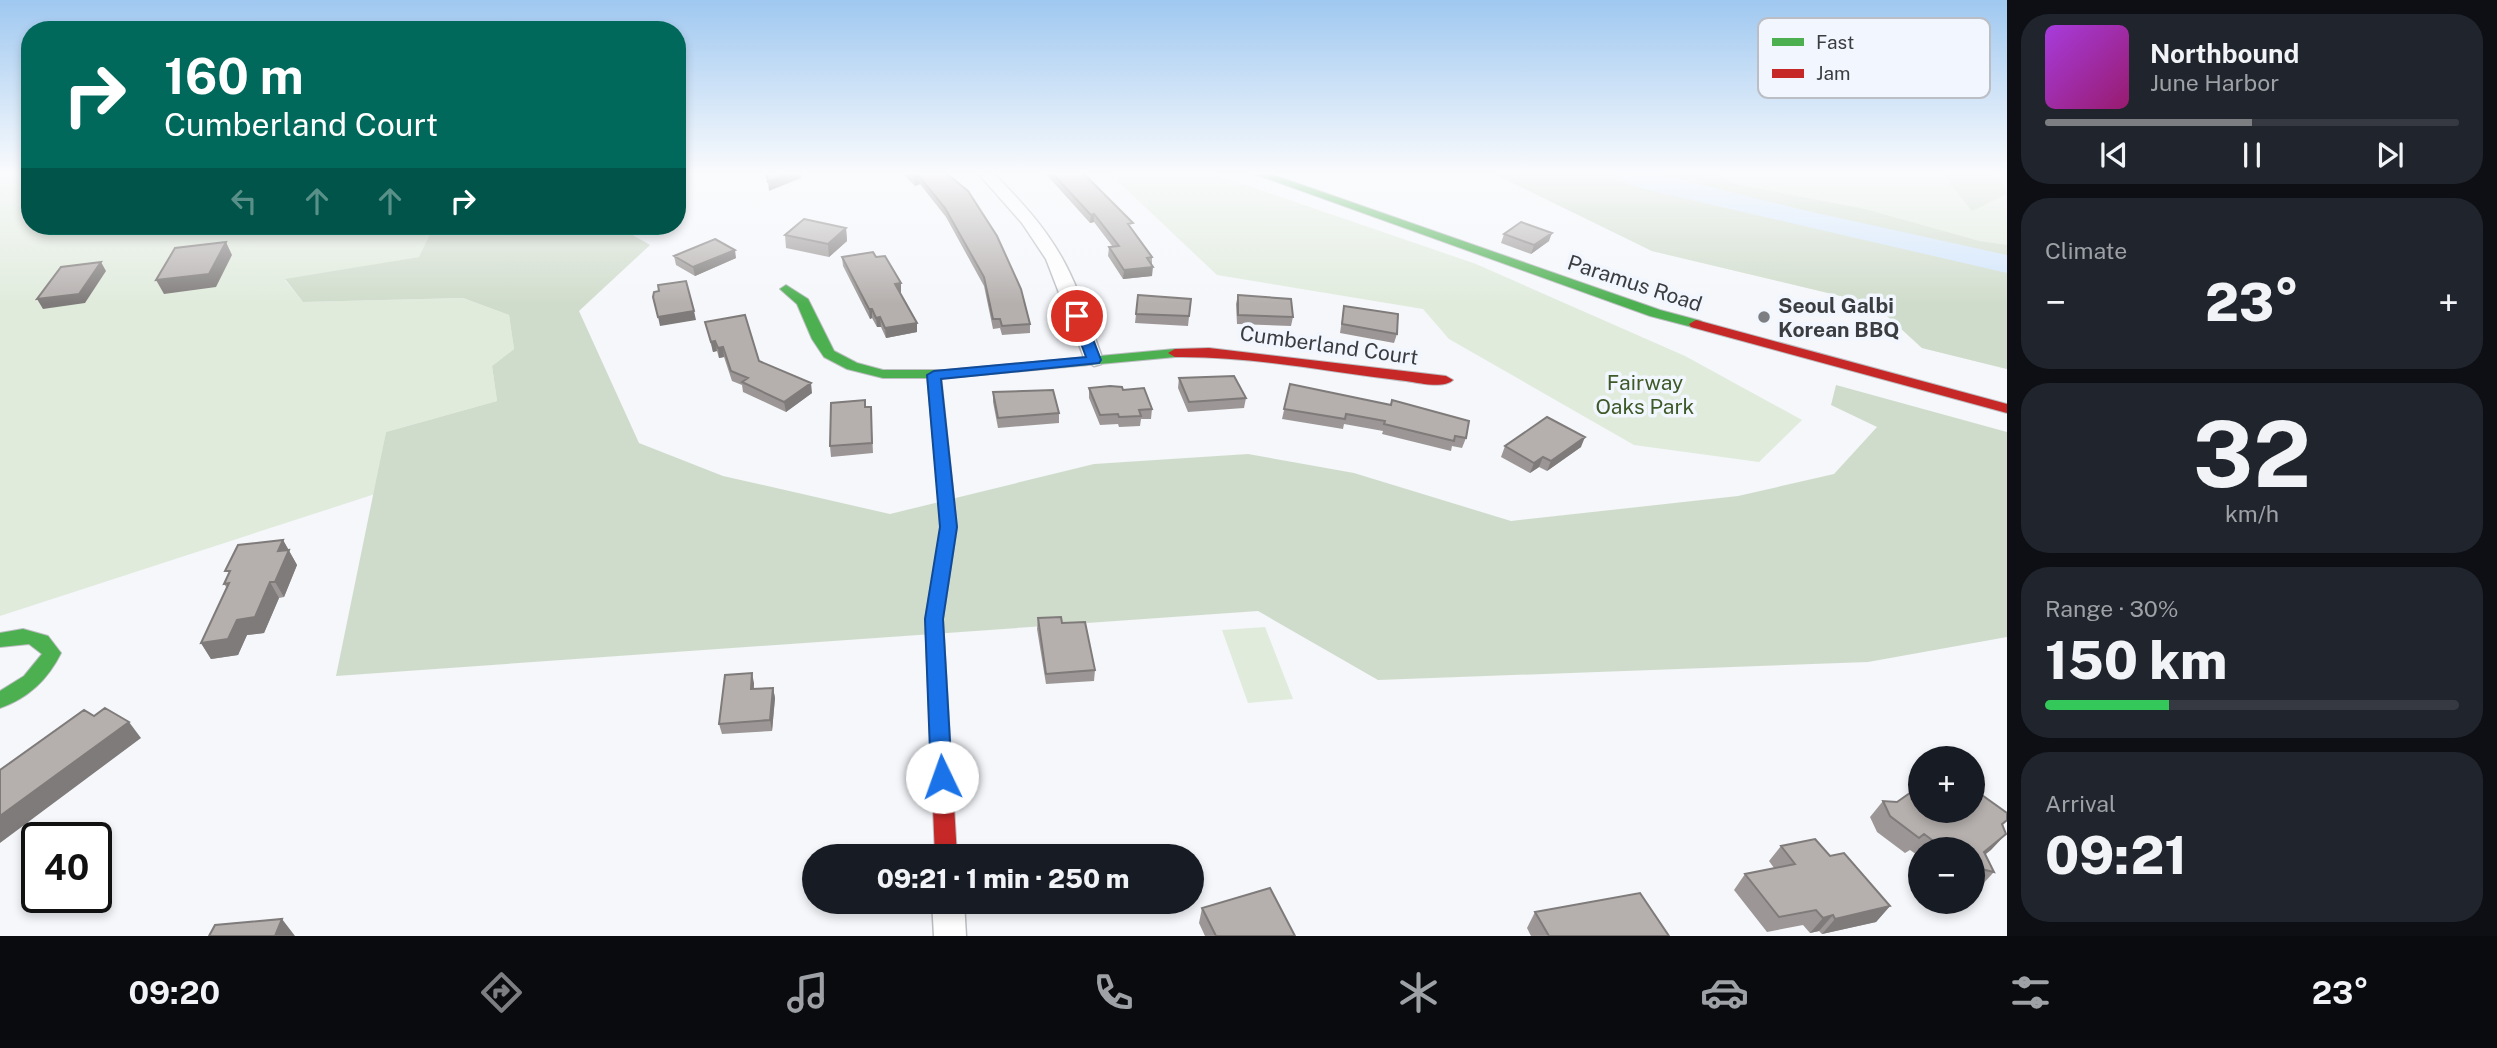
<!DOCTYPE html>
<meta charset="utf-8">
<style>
:root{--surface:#171b24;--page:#20242c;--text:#f1f3f6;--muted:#9ea1a6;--line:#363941;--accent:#7c7e81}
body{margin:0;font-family:"Public Sans",sans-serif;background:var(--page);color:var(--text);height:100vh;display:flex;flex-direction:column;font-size:26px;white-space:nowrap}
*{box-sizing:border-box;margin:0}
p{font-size:23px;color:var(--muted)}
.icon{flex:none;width:38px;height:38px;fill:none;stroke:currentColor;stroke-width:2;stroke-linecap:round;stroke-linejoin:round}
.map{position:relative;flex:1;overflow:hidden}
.details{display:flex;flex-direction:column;gap:14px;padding:14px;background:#0d0f14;width:490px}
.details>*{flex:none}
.guide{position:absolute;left:21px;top:21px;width:665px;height:214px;border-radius:28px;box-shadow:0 4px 10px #0003;background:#00695c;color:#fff;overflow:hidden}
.buttons{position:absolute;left:1908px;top:746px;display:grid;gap:14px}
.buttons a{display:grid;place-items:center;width:77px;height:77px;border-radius:50%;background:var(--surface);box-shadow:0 4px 10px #0003;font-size:35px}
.speed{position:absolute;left:21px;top:822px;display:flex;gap:14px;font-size:35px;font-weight:700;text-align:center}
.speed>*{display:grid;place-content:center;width:91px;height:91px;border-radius:50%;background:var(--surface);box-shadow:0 4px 10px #0003;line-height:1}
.speed .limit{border:4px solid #111;border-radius:10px;background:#fff;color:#111}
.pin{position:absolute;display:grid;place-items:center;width:60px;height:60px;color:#fff;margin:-30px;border:4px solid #fff;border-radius:50%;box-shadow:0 2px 7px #0007}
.me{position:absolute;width:77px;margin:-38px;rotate:357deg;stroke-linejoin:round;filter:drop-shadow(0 0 5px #0008)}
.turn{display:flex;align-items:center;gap:24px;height:147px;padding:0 28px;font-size:32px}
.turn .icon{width:91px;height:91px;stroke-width:2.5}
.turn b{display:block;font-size:49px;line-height:60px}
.lanes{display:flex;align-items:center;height:66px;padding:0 28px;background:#0003;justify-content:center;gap:35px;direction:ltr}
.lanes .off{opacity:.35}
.big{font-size:52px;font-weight:800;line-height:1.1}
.details .tile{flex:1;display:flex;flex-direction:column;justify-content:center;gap:10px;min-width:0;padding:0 24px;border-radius:28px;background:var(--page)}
.details .dial{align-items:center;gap:0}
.dial b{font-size:91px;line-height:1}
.song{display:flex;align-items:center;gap:21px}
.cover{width:84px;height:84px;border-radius:10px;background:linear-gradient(135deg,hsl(280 70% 55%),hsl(320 70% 35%))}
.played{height:7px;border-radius:4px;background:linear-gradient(90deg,var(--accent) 50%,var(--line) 50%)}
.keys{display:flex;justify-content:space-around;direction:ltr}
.heat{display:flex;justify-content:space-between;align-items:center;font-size:38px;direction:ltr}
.charge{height:10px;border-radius:5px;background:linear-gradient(90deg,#34c759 30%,var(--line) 0)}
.trip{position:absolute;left:802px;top:844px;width:402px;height:70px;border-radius:35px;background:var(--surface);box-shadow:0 4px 10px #0003;font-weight:800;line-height:70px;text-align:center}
.tab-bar{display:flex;height:112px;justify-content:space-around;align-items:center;background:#090b0e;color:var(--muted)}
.tab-bar .icon{width:49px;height:49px}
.tab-bar .on{color:var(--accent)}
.tab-bar b{font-size:32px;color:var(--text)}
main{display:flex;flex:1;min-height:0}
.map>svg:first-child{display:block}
.green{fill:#e0ebdc}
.forest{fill:#d0dccb}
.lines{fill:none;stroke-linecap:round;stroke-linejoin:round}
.river{fill:#d1e5fb;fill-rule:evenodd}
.street-casing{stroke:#bbbdc0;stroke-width:3}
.fast-casing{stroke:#bbbdc0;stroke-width:2}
.jam-casing{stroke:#bbbdc0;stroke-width:2}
.street{fill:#fefefe;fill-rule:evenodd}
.fast{fill:#4caf50;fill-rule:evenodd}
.jam{fill:#c62828;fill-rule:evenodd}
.wall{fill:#9c9796}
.shaded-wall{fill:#7f7b7a}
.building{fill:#b5b0ae;stroke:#7f7b7a;stroke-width:2}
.route{fill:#1a73e8;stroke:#114b97;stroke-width:2}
.poi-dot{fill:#7c7e81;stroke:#f2f6fe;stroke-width:2.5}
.labels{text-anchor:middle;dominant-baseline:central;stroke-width:7;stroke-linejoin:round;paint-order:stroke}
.street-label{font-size:21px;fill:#3b3d40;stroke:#f2f6fe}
.poi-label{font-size:21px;font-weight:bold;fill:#3b3d40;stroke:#f2f6fe;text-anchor:start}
.park-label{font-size:21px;fill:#3f5a29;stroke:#f2f6fe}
.key{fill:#f2f6fe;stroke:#bbbec5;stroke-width:2}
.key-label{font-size:19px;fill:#3b3d40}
</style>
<main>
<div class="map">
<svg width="2007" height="936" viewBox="0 0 2007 936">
<rect width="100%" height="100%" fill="#f5f7fb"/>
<!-- green -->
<path class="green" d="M0,173H30V226H434L420,257L285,280L303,302L463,298L509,315L514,349L492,366L497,401L386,432L375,494L0,616Z
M1109,173H1211L1476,264L1685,356L1802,420L1759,462L1634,445L1449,339L1423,309L1217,275Z
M1492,173H2007V369L1922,348L1874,304L1652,251Z
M1265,627L1293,699L1248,703L1222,630Z"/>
<!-- forest -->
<path class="forest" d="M1492,173H1718L1735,184L1865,209L1979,241L2007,245V369L1922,348L1874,304L1652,251Z
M1941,173H1998L2007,194L1972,211Z
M434,226H617L650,245L579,311L639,443L723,476L890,514L1094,464L1248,454L1354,473L1511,521L1738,496L1834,474L1877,427L1831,405L1836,385L2007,432V637L1868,662L1378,680L1258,611L336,676L386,432L497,401L492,366L514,349L509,315L463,298L303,302L285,279L419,257Z"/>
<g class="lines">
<!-- river -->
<path class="river" d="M1614,173H1653L1803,210L2007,255V273L1644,189L1617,179Z"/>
<!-- street casing -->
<g class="street-casing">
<path id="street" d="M978,173H993C1019,199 1044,226 1062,258C1080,290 1090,326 1103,360L1101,364L1094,366L1085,360L1046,259L1022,223Z
M932,901H964L966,936H934Z"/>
</g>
<!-- fast casing -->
<g class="fast-casing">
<path id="fast" d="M1252,173H1268L1660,310L1701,321L1703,324L1696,328L1650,316Z
M786,285L808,299L834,351L857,363L883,370H947L1175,349L1182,353L1175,357L947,378H883L847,369L824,357L812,339L797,304L780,289Z
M23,629L48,636L61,653C48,679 29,698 0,708V691L24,676L42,654L29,644L0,647V633Z"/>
</g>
<!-- jam casing -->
<g class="jam-casing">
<path id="jam" d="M1696,320L2007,404V413L1691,327L1689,324Z
M1209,348L1446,376L1453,380C1444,389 1419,383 1406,381C1329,372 1253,356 1175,357L1168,353L1175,349Z
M934,371L941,375L957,527L943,619L957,856H935L925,619L941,527L927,375Z"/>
</g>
<!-- street -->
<use href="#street" class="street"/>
<!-- fast -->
<use href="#fast" class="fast"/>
<!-- jam -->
<use href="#jam" class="jam"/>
</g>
<!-- wall -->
<path class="wall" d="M902,173H946L1030,324V333L1002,335L1000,328L993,329L984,286L946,217L920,184L915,186Z
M1045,173H1083L1133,230L1152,257V276L1123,279L1108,256L1109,247H1113L1094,222L1090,223Z
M846,228L847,241L829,257L786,248L785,235Z
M1504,234L1549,241L1531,254L1501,243Z
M674,256L736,258L695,276L676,265Z
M842,257H876L901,292L900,293L917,323V332L886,338L881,327H877L872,318L870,319L843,266Z
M1238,295L1293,317L1291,326L1237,324L1236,304Z
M1191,299L1188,326L1135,323L1136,314Z
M1344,306L1397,334L1394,343L1340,333Z
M705,322L759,361L812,393L786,412L743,392L742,385L732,381L724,357L719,358L717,351L713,352Z
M1179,378L1246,398L1244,408L1188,412L1178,388Z
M1290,384L1466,438L1462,448L1452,446L1451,451L1382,434L1383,431L1344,424L1343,429L1282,419Z
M1089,388L1123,390L1152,409L1151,419H1141L1140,426L1119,427L1118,424L1100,425L1089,398Z
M993,392L1059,413V423L998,428L993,402Z
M871,407L873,453L831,457L830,446Z
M1505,446L1581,447L1547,471L1539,467L1530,473L1501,457Z
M283,540L297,565L284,597L279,598L264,633L247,635L238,655L211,659L201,643L227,588L224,584L228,576Z
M1038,618L1095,670L1094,681L1046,684L1037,629Z
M754,683V689L773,688L775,698L772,731L722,734L719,724Z
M1883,801L2007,813V821L2003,825L2006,834L1985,854L1994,872L1979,888L1972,886V849H1920V857L1910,850L1905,853L1877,832L1870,817Z
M1781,846L1830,856L1890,906L1876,922L1822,934L1819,931L1810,933L1803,925L1767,932L1734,890L1745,874L1774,868L1769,861Z
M1202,908L1295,936H1205L1199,923Z
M1535,912L1669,936H1531L1527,928Z"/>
<!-- shaded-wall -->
<path class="shaded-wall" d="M792,173H801V178L769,191L768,182Z
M919,176L920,184L915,186L914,177Z
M1094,214V222L1090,223L1091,215Z
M846,228L847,241L829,257L828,244Z
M1552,233L1549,241L1531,254L1534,245Z
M226,242L232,255L216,287L164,294L156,280Z
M735,250L736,258L695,276L693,267Z
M101,262L106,271L85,303L43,309L37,299Z
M1153,267L1152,276L1123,279L1124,270Z
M901,283V292L896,293L895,284Z
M869,309H872V318L870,319Z
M694,311L696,320L660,326L658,317Z
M880,317L881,327H877L876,318Z
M917,323V332L886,338L885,328Z
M715,341L717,351L713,352L711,342Z
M723,347L724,357L719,358L718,348Z
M811,383L812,393L786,412L784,402Z
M1585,437L1581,447L1547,471L1551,461Z
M1543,457L1539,467L1530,473L1534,463Z
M283,540L297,565L284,597L275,582L278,551Z
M270,582L279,598L264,633L247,635L238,655L211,659L201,643L237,620Z
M752,673L754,683L753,700L751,689Z
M773,688L775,698L772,731L770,720Z
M129,722L141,738L0,843V816Z
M2006,834L1991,850L1972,865L1984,852Z
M1890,906L1876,922L1822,934L1835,919Z
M1833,915L1819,931L1810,933L1823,918Z
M282,919L295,936H275Z"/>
<!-- building -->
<path class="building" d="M766,173H792L768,182Z
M910,173H946L968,191L997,236L1021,289L1030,324L1002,326L1000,319H993L984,277L945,208L919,176L914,177Z
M1052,173H1083L1133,223L1128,224L1152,257L1147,258L1153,267L1124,270L1109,247L1119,246L1094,214L1091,215Z
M804,219L846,228L828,244L785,235Z
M1521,222L1552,233L1534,245L1504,234Z
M715,239L735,250L693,267L674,256Z
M226,242L209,274L156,280L175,248Z
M873,252L876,257L885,256L901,283L895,284L917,323L885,328L880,317L876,318L872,309H869L842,257Z
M101,262L79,294L37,299L61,267Z
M686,281L694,311L658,317L653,297L654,292L659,291L658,285Z
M1138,295L1191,299L1189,316L1136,314Z
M1238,295L1291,299L1293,317L1238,315Z
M1344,306L1398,314L1397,334L1342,324Z
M745,315L759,361L811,383L784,402L742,382L748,378L731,371L723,347L718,348L715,341L711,342L705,322Z
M1234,376L1246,398L1189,402L1179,378Z
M1290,384L1391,405L1392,400L1469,421L1466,438L1455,436L1454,441L1384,424L1385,421L1346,414L1345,419L1284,409Z
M1110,386L1122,387L1123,390L1144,388L1152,409L1139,410L1141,416L1119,417L1118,414L1100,415L1089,388Z
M1053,390L1059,413L998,418L993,392Z
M865,400V407H871L872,443L830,446L831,403Z
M1547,417L1585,437L1551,461L1543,457L1534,463L1505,446Z
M283,540L278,551L289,550L275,582H270L255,617L237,620L228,639L201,643L229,583L224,584L230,571H225L238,545Z
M1061,617L1062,623L1085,622L1095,670L1046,674L1038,618Z
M752,673L751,689L773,688L770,720L719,724L725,675Z
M105,708L129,722L0,816V770L84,710L94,716Z
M1920,786V810H1972V788L2007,813V820L2002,824L2006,834L1984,852L1994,872L1972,867V849H1944L1924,834L1919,838L1890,816L1883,801L1897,802Z
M1815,839L1830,856L1844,853L1890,906L1835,919L1833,915L1823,918L1816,910L1779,917L1745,874L1795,864L1781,846Z
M1270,888L1295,936H1216L1202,908Z
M1640,893L1669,936H1549L1535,912Z
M282,919L275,936H209L215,925Z"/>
<!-- sky -->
<linearGradient id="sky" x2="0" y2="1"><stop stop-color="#9fc8f0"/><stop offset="0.57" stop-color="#fafbfd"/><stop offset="1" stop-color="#fafbfd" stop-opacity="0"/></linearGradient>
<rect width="2007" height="304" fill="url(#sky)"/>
<!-- route -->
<path class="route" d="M1077,312L1084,316L1101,360L1099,363L941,379L957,527L943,619L952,777L949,783L942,786L934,783L931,777L925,619L940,527L927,375L934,371L1086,357L1071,316Z"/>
<!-- markers -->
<circle class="poi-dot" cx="1764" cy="317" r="7"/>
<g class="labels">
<!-- street labels -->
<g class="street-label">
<text transform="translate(1635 283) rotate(18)">Paramus Road</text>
<text transform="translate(1329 345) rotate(8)">Cumberland Court</text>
</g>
<!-- poi labels -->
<g class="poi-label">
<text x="1778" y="305">Seoul Galbi<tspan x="1778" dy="24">Korean BBQ</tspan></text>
</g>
<!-- park labels -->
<g class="park-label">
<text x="1645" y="382">Fairway<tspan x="1645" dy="24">Oaks Park</tspan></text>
</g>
</g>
<!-- legend -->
<rect x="1758" y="18" width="232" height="80" rx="10" class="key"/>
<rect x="1772" y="38" width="32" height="8" fill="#4caf50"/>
<rect x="1772" y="69" width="32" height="9" fill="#c62828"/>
<g class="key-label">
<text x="1816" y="49">Fast</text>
<text x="1816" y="80">Jam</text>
</g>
</svg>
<div class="buttons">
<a>+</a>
<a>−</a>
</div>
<div class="speed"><div class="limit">40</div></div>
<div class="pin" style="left:1077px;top:316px;background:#d93025"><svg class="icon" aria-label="arrive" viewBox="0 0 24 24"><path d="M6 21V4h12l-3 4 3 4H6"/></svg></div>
<svg class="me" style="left:942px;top:777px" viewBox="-20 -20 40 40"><circle r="19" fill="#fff"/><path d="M0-13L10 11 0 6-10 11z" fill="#1a73e8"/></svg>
<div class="trip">09:21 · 1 min · 250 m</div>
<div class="guide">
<div class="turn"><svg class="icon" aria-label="right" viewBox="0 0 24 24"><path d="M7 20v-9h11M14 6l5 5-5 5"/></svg><div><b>160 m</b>Cumberland Court</div></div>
<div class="lanes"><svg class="icon off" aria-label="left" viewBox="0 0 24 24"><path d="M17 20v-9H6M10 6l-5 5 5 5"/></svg><svg class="icon off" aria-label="ahead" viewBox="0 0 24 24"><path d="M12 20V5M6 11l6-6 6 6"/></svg><svg class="icon off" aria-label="ahead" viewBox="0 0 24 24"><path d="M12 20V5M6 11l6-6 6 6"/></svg><svg class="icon" aria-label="right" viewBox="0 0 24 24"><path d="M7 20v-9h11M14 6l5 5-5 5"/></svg></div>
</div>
</div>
<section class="details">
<div class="tile">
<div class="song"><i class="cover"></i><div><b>Northbound</b><p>June Harbor</p></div></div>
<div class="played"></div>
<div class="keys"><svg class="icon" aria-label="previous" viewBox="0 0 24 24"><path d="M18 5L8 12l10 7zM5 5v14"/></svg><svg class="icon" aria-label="pause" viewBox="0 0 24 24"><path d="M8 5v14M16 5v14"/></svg><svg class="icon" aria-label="next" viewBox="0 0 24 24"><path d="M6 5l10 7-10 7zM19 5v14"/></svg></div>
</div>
<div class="tile"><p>Climate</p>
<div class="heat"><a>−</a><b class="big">23°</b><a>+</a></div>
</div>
<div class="tile dial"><b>32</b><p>km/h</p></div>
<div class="tile"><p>Range · 30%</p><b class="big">150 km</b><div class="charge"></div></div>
<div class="tile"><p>Arrival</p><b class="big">09:21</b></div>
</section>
</main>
<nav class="tab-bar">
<b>09:20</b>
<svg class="icon on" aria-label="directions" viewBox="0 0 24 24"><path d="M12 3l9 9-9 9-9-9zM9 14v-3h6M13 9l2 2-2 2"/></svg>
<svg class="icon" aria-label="music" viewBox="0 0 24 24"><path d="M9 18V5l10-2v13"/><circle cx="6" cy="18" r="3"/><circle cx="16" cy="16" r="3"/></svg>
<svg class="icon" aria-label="phone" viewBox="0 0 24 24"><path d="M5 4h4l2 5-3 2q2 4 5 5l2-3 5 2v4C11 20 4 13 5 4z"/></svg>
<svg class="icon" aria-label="climate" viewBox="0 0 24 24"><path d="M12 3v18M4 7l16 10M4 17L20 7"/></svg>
<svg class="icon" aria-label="car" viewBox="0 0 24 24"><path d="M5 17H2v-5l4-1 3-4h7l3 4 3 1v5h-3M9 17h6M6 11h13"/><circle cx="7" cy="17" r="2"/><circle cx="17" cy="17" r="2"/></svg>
<svg class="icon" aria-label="filters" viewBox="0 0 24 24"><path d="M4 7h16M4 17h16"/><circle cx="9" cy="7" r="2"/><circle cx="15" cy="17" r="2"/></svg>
<b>23°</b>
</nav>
